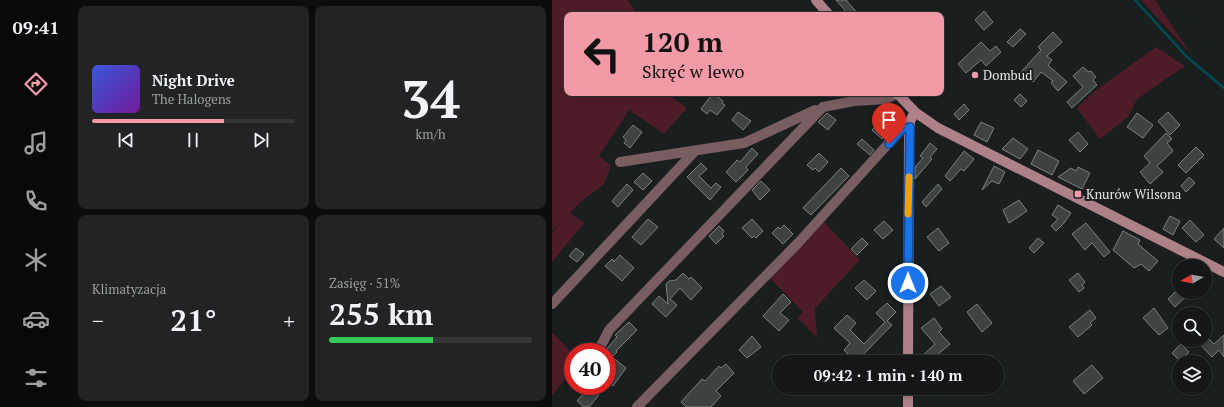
<!DOCTYPE html>
<html lang="pl">
<meta charset="utf-8">
<style>
:root{--surface:#141617;--page:#212324;--text:#f1f3f6;--muted:#9d9fa1;--line:#333536;--accent:#f39aa9}
body{margin:0;font-family:"PT Serif",serif;background:var(--page);color:var(--text);height:100vh;display:flex;flex-direction:column;font-size:15px;white-space:nowrap}
*{box-sizing:border-box;margin:0}
p{font-size:13px;color:var(--muted)}
.icon{flex:none;width:22px;height:22px;fill:none;stroke:currentColor;stroke-width:2;stroke-linecap:round;stroke-linejoin:round}
.map{position:relative;flex:1;overflow:hidden}
.sheet{display:flex;flex-direction:column;gap:6px;padding:6px;background:#0b0c0d;width:480px}
.sheet>*{flex:none}
.hud{position:absolute;left:12px;top:12px;width:380px;height:84px;border-radius:8px;box-shadow:0 2px 6px #0003,0 0 0 1px var(--line);background:#f39aa9;color:#111;overflow:hidden}
.needle{width:26px;rotate:261deg}
.controls{position:absolute;left:620px;top:259px;display:grid;gap:8px}
.controls a{display:grid;place-items:center;width:40px;height:40px;border-radius:50%;background:var(--surface);box-shadow:0 2px 6px #0003,0 0 0 1px var(--line);font-size:20px}
.speed{position:absolute;left:12px;top:343px;display:flex;gap:8px;font-size:20px;font-weight:700;text-align:center}
.speed>*{display:grid;place-content:center;width:52px;height:52px;border-radius:50%;background:var(--surface);box-shadow:0 2px 6px #0003,0 0 0 1px var(--line);line-height:1}
.speed .limit{border:6px solid #d22;background:#fff;color:#111}
.pin{position:absolute;display:grid;place-items:center;width:34px;height:34px;color:#fff;margin:-41px -17px;border-radius:50% 50% 50% 0;rotate:-45deg;box-shadow:0 0 4px #0007}
.pin .icon{rotate:45deg}
.me{position:absolute;width:44px;margin:-22px;rotate:0deg;stroke-linejoin:round;filter:drop-shadow(0 0 3px #0008)}
.turn{display:flex;align-items:center;gap:14px;height:84px;padding:0 12px;font-size:18px}
.turn .icon{width:52px;height:52px;stroke-width:2.5}
.turn b{display:block;font-size:28px;line-height:34px}
.big{font-size:30px;font-weight:600;line-height:1.1}
.sheet .card{flex:1;display:flex;flex-direction:column;justify-content:center;gap:6px;min-width:0;padding:0 14px;border-radius:8px;background:var(--page)}
.sheet .dial{align-items:center;gap:0}
.dial b{font-size:52px;line-height:1}
.song{display:flex;align-items:center;gap:12px}
.cover{width:48px;height:48px;border-radius:6px;background:linear-gradient(135deg,hsl(230 70% 55%),hsl(280 70% 35%))}
.played{height:4px;border-radius:2px;background:linear-gradient(90deg,var(--accent) 65%,var(--line) 65%)}
.keys{display:flex;justify-content:space-around;direction:ltr}
.heat{display:flex;justify-content:space-between;align-items:center;font-size:22px;direction:ltr}
.charge{height:6px;border-radius:3px;background:linear-gradient(90deg,#34c759 51%,var(--line) 0)}
.sheet .tiles{flex:1;display:grid;gap:6px;grid-template-columns:repeat(2,1fr)}
.trip{position:absolute;left:220px;top:355px;width:232px;height:40px;border-radius:20px;background:var(--surface);box-shadow:0 2px 6px #0003,0 0 0 1px var(--line);font-weight:600;line-height:40px;text-align:center}
main{display:flex;flex:1;min-height:0}
.tab-bar{display:flex;flex-direction:column;width:72px;justify-content:space-around;align-items:center;background:#080909;color:var(--muted)}
.tab-bar .icon{width:28px;height:28px}
.tab-bar .on{color:var(--accent)}
.tab-bar b{font-size:18px;color:var(--text)}
.map>svg:first-child{display:block}
.green{fill:#4e1c27}
.lines{fill:none;stroke-linecap:round;stroke-linejoin:round}
.stream{stroke:#004c54;stroke-width:2.5}
.building{fill:#3e4242;stroke:#7b7f80}
.street{stroke:#785d61;stroke-width:10}
.secondary{stroke:#ad8187;stroke-width:10}
.route-casing{stroke:#114b97;stroke-width:10}
.route{stroke:#1a73e8;stroke-width:7}
.slow{stroke:#f59e0b;stroke-width:7}
.poi-dot{fill:#f39aa9;stroke:#1b1e1f;stroke-width:1.5}
.labels{text-anchor:middle;dominant-baseline:central;stroke-width:4;stroke-linejoin:round;paint-order:stroke}
.poi-label{font-size:13px;fill:#e2e4e5;stroke:#1b1e1f;text-anchor:start}
</style>
<main>
<nav class="tab-bar">
<b>09:41</b>
<svg class="icon on" aria-label="directions" viewBox="0 0 24 24"><path d="M12 3l9 9-9 9-9-9zM9 14v-3h6M13 9l2 2-2 2"/></svg>
<svg class="icon" aria-label="music" viewBox="0 0 24 24"><path d="M9 18V5l10-2v13"/><circle cx="6" cy="18" r="3"/><circle cx="16" cy="16" r="3"/></svg>
<svg class="icon" aria-label="phone" viewBox="0 0 24 24"><path d="M5 4h4l2 5-3 2q2 4 5 5l2-3 5 2v4C11 20 4 13 5 4z"/></svg>
<svg class="icon" aria-label="climate" viewBox="0 0 24 24"><path d="M12 3v18M4 7l16 10M4 17L20 7"/></svg>
<svg class="icon" aria-label="car" viewBox="0 0 24 24"><path d="M5 17H2v-5l4-1 3-4h7l3 4 3 1v5h-3M9 17h6M6 11h13"/><circle cx="7" cy="17" r="2"/><circle cx="17" cy="17" r="2"/></svg>
<svg class="icon" aria-label="filters" viewBox="0 0 24 24"><path d="M4 7h16M4 17h16"/><circle cx="9" cy="7" r="2"/><circle cx="15" cy="17" r="2"/></svg>
</nav>
<section class="sheet">
<div class="tiles">
<div class="card">
<div class="song"><i class="cover"></i><div><b>Night Drive</b><p>The Halogens</p></div></div>
<div class="played"></div>
<div class="keys"><svg class="icon" aria-label="previous" viewBox="0 0 24 24"><path d="M18 5L8 12l10 7zM5 5v14"/></svg><svg class="icon" aria-label="pause" viewBox="0 0 24 24"><path d="M8 5v14M16 5v14"/></svg><svg class="icon" aria-label="next" viewBox="0 0 24 24"><path d="M6 5l10 7-10 7zM19 5v14"/></svg></div>
</div>
<div class="card dial"><b>34</b><p>km/h</p></div>
<div class="card"><p>Klimatyzacja</p>
<div class="heat"><a>−</a><b class="big">21°</b><a>+</a></div>
</div>
<div class="card"><p>Zasięg · 51%</p><b class="big">255 km</b><div class="charge"></div></div>
</div>
</section>
<div class="map">
<svg width="672" height="407" viewBox="0 0 672 407">
<rect width="100%" height="100%" fill="#1b1e1f"/>
<!-- green -->
<path class="green" d="M0,0H75L87,15H15V93H115L135,108L112,134L77,110L47,156L59,166L52,184L28,202L18,213L32,223L0,262V233L11,220L0,231Z
M589,0H603L639,54Z
M604,47L633,66L585,99L576,117L548,139L525,108L543,91Z
M272,222L308,260L263,308L265,338L246,318L251,312L217,277Z
M0,332L21,354V370L0,395Z"/>
<g class="lines">
<!-- stream -->
<path class="stream" d="M583,0L635,57L672,88"/>
</g>
<!-- building -->
<path class="building" d="M284,0H294L307,15H297Z
M432,11L441,22L432,30L423,20Z
M468,29L474,34L461,47L455,42Z
M501,32L510,42L495,56L500,60L496,65L515,82L506,91L499,83L501,81L489,72L481,82L469,72L489,50L486,47Z
M429,42L438,51L444,46L449,52L434,66L429,60L414,73L406,64Z
M531,67L537,72L539,71L544,77L541,80L545,85L520,108L515,102L531,87L521,76Z
M161,93L171,101L170,103L173,105L165,115L158,110L155,114L149,109Z
M468,94L475,101L469,107L462,100Z
M412,104L417,110L407,120L402,114Z
M186,112L199,121L191,130L180,120Z
M616,112L628,125L618,135L606,121Z
M275,113L284,120L276,130L266,122Z
M585,113L601,125L591,138L575,127Z
M329,120L339,128L330,139L320,130Z
M429,122L442,128L435,142L422,135Z
M81,125L90,132L78,148L72,143L74,140L71,137Z
M526,132L536,144L528,152L517,140Z
M614,133L620,139L615,143L621,151L605,166L611,172L598,184L588,172L598,163L592,156Z
M461,138L476,149L468,159L450,149Z
M310,139L322,150L318,155L305,144Z
M378,143L385,149L378,157L380,159L363,179V167L371,158L368,156Z
M644,147L652,155L634,173L626,165Z
M200,148L206,154L194,167L196,170L184,182L174,172L185,160L188,162Z
M486,150L507,161L500,175L479,164Z
M412,151L422,159L412,171L409,169L398,181L393,176Z
M267,153L276,162L267,172L263,168L261,170L255,165Z
M149,163L155,169L147,176L159,188L164,183L169,187L158,200L135,177Z
M442,166L453,172L447,184L440,181L430,190Z
M526,167L538,173L530,189L506,177L519,168L524,171Z
M289,168L297,176L259,215L251,208Z
M91,173L100,181L91,190L82,182Z
M637,177L643,183L634,192L629,186Z
M209,181L218,190L208,200L200,190Z
M75,184L81,190L66,207L60,201Z
M386,184L390,189L374,207L370,202Z
M467,200L475,211L457,223L451,210Z
M506,205L519,213L512,223L504,231L499,226L506,219L500,215Z
M618,216L628,221L621,235L611,229Z
M96,219L106,227L89,245L80,237Z
M200,219L211,231L204,238L202,236L200,238L190,228Z
M638,220L652,235L644,242L630,228Z
M332,221L341,230L331,239L322,230Z
M534,223L558,252L552,257L540,243L533,250L520,234Z
M232,225L241,234L231,244L220,233L226,227L228,229Z
M167,226L172,231L170,234L172,236L164,244L157,236Z
M386,228L397,243L387,251L375,237Z
M672,228V248L662,239Z
M571,231L588,240L586,244L606,261L597,271L589,264L582,268L561,250Z
M310,238L316,244L305,255L299,249Z
M486,238L492,243L482,253L477,248Z
M24,248L32,254L25,262L17,256Z
M68,255L82,268L70,281L53,266L60,259L62,262Z
M131,273L137,279L139,277L150,288L139,300L128,288L118,299L125,305L114,317L100,304L107,296L116,304L114,284L117,281L124,280Z
M526,273L533,282L530,285L532,288L527,292L517,280Z
M312,280L324,291L315,300L303,288Z
M389,286L399,297L387,306L378,294Z
M623,292H639L623,307L616,299Z
M231,294L239,302L228,313L237,320L227,331L211,316Z
M335,303L344,312L335,321L340,325L304,362L292,350L298,343L282,328L295,315L304,323L298,330L312,344L333,322L324,313Z
M425,304L440,323L430,332L415,312Z
M602,308L616,328L607,335L591,318Z
M538,310L544,318L538,323L540,325L526,337L517,327Z
M382,318L390,329L387,332L398,344L385,355L383,354L375,361L370,356L383,344L369,328Z
M77,322L85,330L64,351L65,352L60,357L74,368L61,386L55,381V352H52L65,337L63,335Z
M653,335L662,344L672,335V357L667,350L660,357L644,340H653Z
M200,336L209,347L195,358L187,350Z
M629,344L637,352L628,361L620,353Z
M174,364L182,373L164,391L169,396L159,407H134L129,402L150,379L153,381L167,366L169,368Z
M540,365L551,378L532,394L521,381Z
M37,387L47,395L37,407H32L25,401Z"/>
<g class="lines">
<!-- street -->
<path class="street" d="M68,162L192,143L263,110
M0,304L142,152
M44,352L51,342L57,330L271,107L302,101L334,99L346,93
M85,407L247,242L346,133L351,129L358,127"/>
<!-- secondary -->
<path class="secondary" d="M264,0L277,15
M345,93L363,112L386,128L672,272
M356,362L357,138L358,121L363,112
M356,388V407"/>
</g>
<g class="lines">
<!-- route casing -->
<g class="route-casing">
<path id="route" d="M337,144L349,130L358,127L356,283"/>
</g>
<!-- route -->
<use href="#route" class="route"/>
<!-- slow -->
<path class="slow" d="M356,214L357,177"/>
</g>
<!-- markers -->
<g class="poi-dot">
<circle cx="423" cy="75" r="4"/>
<rect x="522" y="190" width="8" height="8" rx="2"/>
</g>
<g class="labels">
<!-- poi labels -->
<g class="poi-label">
<text x="431" y="75">Dombud</text>
<text x="534" y="194">Knurów Wilsona</text>
</g>
</g>
</svg>
<div class="controls">
<a><svg class="needle" viewBox="-14 -14 28 28"><path d="M0-13l5 13h-10z" fill="#e53935"/><path d="M0 13l5-13h-10z" fill="#9d9fa1"/></svg></a>
<a><svg class="icon" aria-label="search" viewBox="0 0 24 24"><circle cx="10" cy="10" r="6"/><path d="M15 15l6 6"/></svg></a>
<a><svg class="icon" aria-label="layers" viewBox="0 0 24 24"><path d="M12 4l9 5-9 5-9-5zM3 14l9 5 9-5"/></svg></a>
</div>
<div class="speed"><div class="limit">40</div></div>
<div class="pin" style="left:337px;top:144px;background:#d93025"><svg class="icon" aria-label="arrive" viewBox="0 0 24 24"><path d="M6 21V4h12l-3 4 3 4H6"/></svg></div>
<svg class="me" style="left:356px;top:283px" viewBox="-20 -20 40 40"><circle r="17" fill="#1a73e8" stroke="#fff" stroke-width="3"/><path d="M0-11L8 9 0 5-8 9z" fill="#fff"/></svg>
<div class="trip">09:42 · 1 min · 140 m</div>
<div class="hud">
<div class="turn"><svg class="icon" aria-label="left" viewBox="0 0 24 24"><path d="M17 20v-9H6M10 6l-5 5 5 5"/></svg><div><b>120 m</b>Skręć w lewo</div></div>
</div>
</div>
</main>
